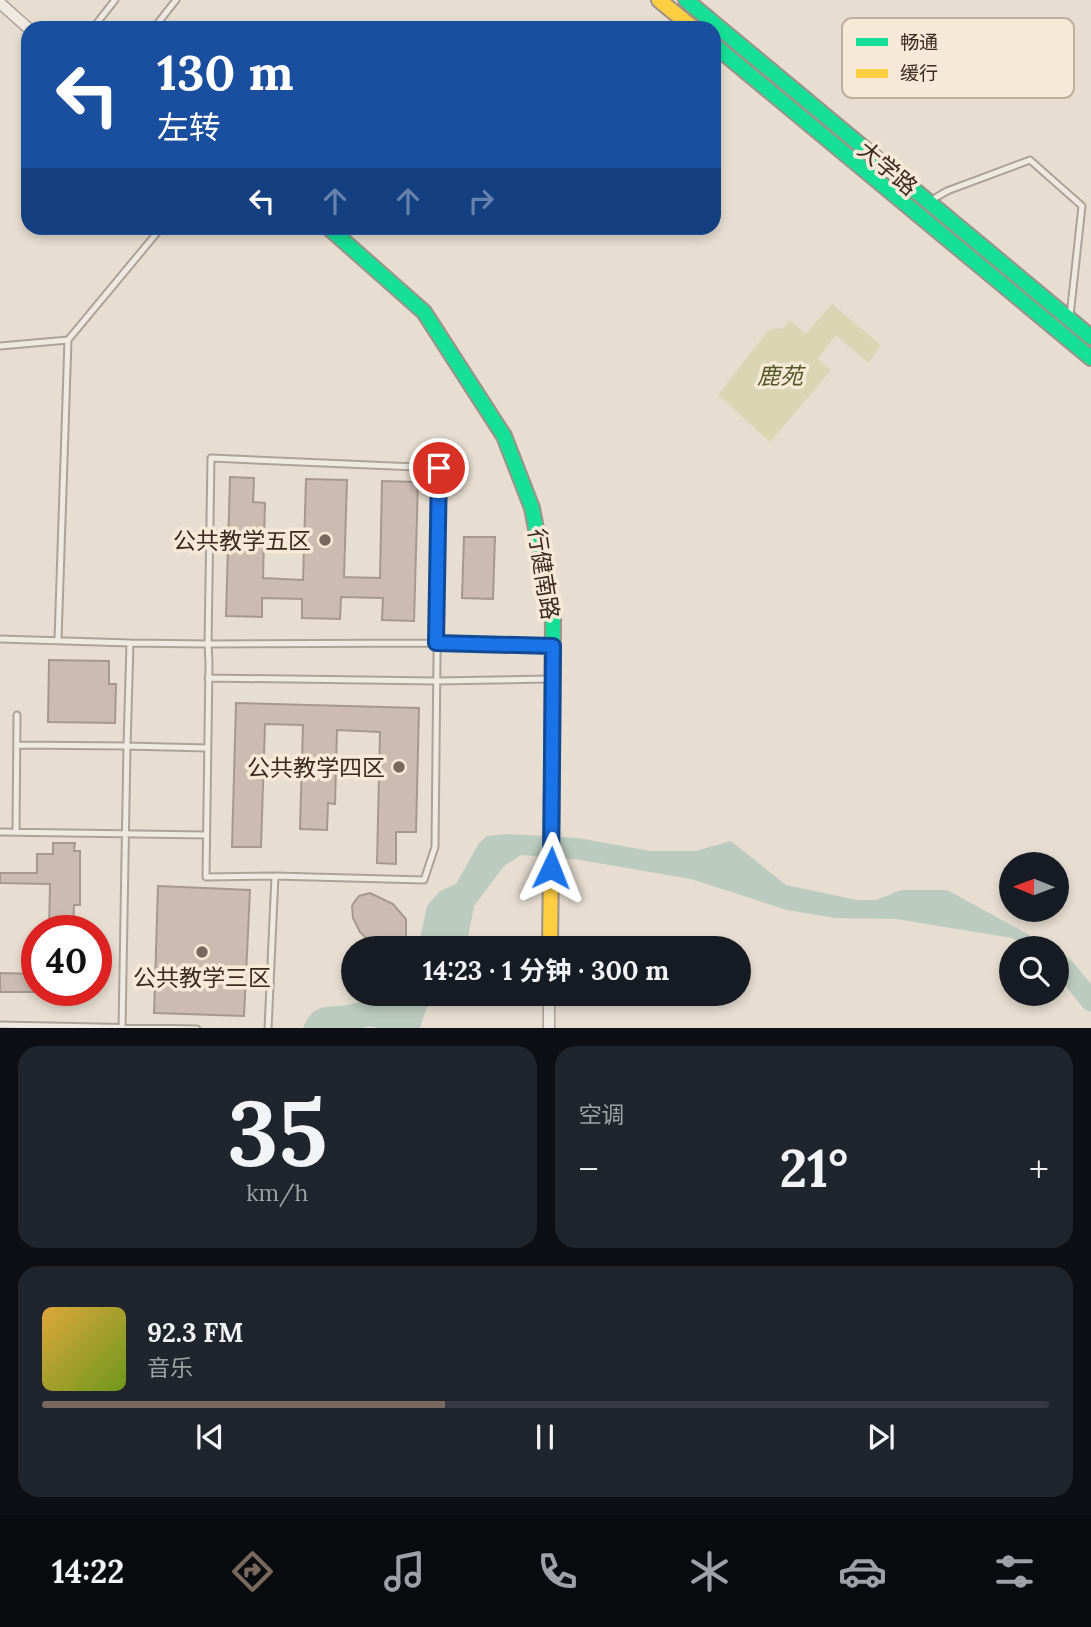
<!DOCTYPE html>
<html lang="zh">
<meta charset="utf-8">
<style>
:root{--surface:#171b24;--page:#20242c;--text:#f1f3f6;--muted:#9ea1a6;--line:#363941;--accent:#78685d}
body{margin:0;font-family:Lora,"Noto Sans SC",serif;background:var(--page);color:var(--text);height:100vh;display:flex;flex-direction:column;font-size:26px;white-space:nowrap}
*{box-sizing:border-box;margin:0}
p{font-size:23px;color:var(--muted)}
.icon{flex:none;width:38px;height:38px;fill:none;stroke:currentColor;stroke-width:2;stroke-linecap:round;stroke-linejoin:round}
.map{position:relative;height:1028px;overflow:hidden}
.drawer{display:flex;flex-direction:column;gap:18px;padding:18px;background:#0d0f14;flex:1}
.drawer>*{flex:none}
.guide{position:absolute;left:21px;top:21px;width:700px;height:214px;border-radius:21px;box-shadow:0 4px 10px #0003;background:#1a4fa0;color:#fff;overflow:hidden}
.needle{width:46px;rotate:271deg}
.fabs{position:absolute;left:999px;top:852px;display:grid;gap:14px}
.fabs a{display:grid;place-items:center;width:70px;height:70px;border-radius:50%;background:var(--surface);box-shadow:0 4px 10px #0003;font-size:35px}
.speed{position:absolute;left:21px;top:915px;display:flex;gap:14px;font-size:35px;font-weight:700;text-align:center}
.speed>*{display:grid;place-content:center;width:91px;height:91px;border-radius:50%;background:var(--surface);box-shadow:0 4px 10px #0003;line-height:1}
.speed .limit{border:10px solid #d22;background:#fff;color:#111}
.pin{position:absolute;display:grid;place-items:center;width:60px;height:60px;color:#fff;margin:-30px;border:4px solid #fff;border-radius:50%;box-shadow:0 2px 7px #0007}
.me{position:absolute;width:77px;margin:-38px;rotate:2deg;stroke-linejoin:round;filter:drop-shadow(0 0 5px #0008)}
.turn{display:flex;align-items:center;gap:24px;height:147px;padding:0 21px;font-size:32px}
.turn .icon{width:91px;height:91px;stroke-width:2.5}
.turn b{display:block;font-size:49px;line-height:60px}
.lanes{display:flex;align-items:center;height:66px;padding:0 21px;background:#0003;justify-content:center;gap:35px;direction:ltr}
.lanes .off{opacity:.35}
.big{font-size:52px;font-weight:700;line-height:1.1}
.drawer .tile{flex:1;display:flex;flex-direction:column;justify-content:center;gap:10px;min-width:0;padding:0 24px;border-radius:21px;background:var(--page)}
.drawer .dial{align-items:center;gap:0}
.dial b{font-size:91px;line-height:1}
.song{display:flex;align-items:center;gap:21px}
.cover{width:84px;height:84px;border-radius:10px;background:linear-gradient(135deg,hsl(40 70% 55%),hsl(80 70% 35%))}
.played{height:7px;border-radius:4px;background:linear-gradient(90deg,var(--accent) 40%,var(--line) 40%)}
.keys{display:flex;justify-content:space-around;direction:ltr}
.heat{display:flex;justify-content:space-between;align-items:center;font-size:38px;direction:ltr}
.drawer .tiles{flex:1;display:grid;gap:18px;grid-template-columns:1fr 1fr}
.tile:last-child{grid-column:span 2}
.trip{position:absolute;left:341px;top:936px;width:410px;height:70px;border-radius:35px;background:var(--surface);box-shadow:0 4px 10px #0003;font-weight:700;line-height:70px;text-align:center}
.tabs{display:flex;height:112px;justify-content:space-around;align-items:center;background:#090b0e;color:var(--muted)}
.tabs .icon{width:49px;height:49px}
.tabs .active{color:var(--accent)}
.tabs b{font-size:32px;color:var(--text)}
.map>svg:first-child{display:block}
.green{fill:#dad5b2}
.water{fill:#bbcbbf}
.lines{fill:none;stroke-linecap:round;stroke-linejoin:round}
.river{stroke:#bbcbbf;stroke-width:21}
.building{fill:#cbbbb1;stroke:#a7988f;stroke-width:2}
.lane-casing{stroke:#aca298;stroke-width:9}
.street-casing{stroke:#aca298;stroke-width:13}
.fast-casing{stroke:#9c9288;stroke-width:18}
.slow-casing{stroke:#9c9288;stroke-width:18}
.lane{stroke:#efe9e2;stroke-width:5}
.street{stroke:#efe9e2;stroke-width:10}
.fast{stroke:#16e098;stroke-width:14}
.slow{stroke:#ffcf43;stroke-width:14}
.route-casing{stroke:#114b97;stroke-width:18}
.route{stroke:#1a73e8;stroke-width:12}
.poi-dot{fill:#78685d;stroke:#f7e9d7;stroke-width:2.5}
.labels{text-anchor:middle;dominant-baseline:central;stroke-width:7;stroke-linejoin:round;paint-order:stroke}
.street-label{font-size:23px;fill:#3c291f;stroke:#f7e9d7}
.park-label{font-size:23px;font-style:italic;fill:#535926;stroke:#f7e9d7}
.poi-label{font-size:23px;fill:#3c291f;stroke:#f7e9d7;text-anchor:end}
.key{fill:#f7e9d7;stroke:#bfafa0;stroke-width:2}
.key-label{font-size:19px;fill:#3c291f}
</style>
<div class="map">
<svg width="1091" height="1029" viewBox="0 0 1091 1029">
<rect width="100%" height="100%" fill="#e7ddd0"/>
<!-- green -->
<path class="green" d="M832,304L881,345L868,363L836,335L818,359L831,370L770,442L718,395L768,331L776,328L783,329L789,320L806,334Z"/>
<!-- water -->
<path class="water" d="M506,834L578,838L650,851H696L731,841L786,885L857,900H876L901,890H947L1053,948H1030L1012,938L896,919L835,918L787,910L691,879L574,859L521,855L504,866L474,906L466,948H418L427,906L440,891L456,884L479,843L487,836Z
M369,994H438L426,1009L420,1028H379L369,1026L360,1029L303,1028C317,991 346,1018 369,994Z"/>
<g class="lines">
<!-- river -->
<path class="river" d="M1057,963L1065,969L1091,1001"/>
</g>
<!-- building -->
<path class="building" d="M230,477L254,478L253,502L265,503L263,578L303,580L306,479L347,480L344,577L380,578L382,481L418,482L414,621L382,620L383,598L341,597L340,619L302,618V599L262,598V617L226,616Z
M464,537H495L493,599L462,598Z
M49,660L109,661V684H116L115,723L48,722Z
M236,703L419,708L416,832H396V864L377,863L380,732L337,730L335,804L328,803L327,830L300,829L303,725L265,724L261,847H232Z
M53,843H75L74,851H80V905H74L73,931H49L50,884L0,883V873H37V854H53Z
M158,886L250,890L244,1016L154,1013Z
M370,893L393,904L406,919V936L404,941L396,947H386L367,939L360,932L353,918L352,906L355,901L359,896Z
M0,973L37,974V992H0Z"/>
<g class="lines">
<!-- lane casing -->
<g class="lane-casing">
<path id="lane" d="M93,28L115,0
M154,28L176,0
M930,201L947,191L1030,160L1082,206L1070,316
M0,346L68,340
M0,639L130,643
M58,640L68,340L161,228
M208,678L436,681L550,679
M17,745L127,746L122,1029
M207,748L127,746L130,643L208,644L209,663L206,877L275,876L268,1029
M0,832L206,835
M16,832L17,715
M275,876L424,880L435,847L439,468L211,458L208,644L436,643L443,642L550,646
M0,1025L197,1029"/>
</g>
<!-- street casing -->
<g class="street-casing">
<path id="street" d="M0,3L28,28
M549,1029V994"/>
</g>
<!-- fast casing -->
<g class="fast-casing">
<path id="fast" d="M686,0L1091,337
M714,45L1091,358
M329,228L424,312L504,436L532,508L553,617L552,775"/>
</g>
<!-- slow casing -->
<g class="slow-casing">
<path id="slow" d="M659,0L693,28
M550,948L552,775"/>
</g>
<!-- lane -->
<use href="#lane" class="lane"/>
<!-- street -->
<use href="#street" class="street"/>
<!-- fast -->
<use href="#fast" class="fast"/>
<!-- slow -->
<use href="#slow" class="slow"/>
</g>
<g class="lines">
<!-- route casing -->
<g class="route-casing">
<path id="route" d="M439,468L436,643L553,646L551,868"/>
</g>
<!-- route -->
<use href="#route" class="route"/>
</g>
<!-- markers -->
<g class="poi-dot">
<circle cx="325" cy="540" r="7"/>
<circle cx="399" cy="767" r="7"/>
<circle cx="202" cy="952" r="7"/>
</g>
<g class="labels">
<!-- street labels -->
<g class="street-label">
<text transform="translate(888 168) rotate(40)">大学路</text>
<text transform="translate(544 574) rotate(81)">行健南路</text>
</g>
<!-- park labels -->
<g class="park-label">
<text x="780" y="375">鹿苑</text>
</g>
<!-- poi labels -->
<g class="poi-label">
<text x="311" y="540">公共教学五区</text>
<text x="385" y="767">公共教学四区</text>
<text x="202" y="977" text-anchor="middle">公共教学三区</text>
</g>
</g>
<!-- legend -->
<rect x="842" y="18" width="232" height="80" rx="10" class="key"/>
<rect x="856" y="38" width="32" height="8" fill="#16e098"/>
<rect x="856" y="69" width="32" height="9" fill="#ffcf43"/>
<g class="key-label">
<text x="900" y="49">畅通</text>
<text x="900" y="80">缓行</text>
</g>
</svg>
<div class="fabs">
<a><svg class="needle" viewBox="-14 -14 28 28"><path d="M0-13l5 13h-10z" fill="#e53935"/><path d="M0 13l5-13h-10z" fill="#9ea1a6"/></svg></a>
<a><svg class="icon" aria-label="search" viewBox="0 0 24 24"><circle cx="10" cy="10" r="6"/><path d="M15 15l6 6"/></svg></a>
</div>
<div class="speed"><div class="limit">40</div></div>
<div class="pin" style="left:439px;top:468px;background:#d93025"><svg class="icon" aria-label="arrive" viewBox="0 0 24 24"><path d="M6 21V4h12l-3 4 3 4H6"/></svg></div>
<svg class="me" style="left:551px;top:868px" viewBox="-20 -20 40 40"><path d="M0-17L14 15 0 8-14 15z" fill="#1a73e8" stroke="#fff" stroke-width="4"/></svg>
<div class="trip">14:23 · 1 分钟 · 300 m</div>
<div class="guide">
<div class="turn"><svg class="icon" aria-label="left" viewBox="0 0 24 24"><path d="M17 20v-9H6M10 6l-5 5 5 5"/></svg><div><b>130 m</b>左转</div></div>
<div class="lanes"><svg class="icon" aria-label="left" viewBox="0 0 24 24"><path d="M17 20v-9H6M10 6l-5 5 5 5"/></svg><svg class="icon off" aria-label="ahead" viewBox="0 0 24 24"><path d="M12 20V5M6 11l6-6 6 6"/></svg><svg class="icon off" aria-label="ahead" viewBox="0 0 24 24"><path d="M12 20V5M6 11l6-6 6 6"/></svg><svg class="icon off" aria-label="right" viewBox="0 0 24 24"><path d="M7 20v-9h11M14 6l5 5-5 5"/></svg></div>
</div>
</div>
<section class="drawer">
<div class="tiles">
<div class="tile dial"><b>35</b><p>km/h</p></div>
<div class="tile"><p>空调</p>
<div class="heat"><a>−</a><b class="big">21°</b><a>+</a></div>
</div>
<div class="tile">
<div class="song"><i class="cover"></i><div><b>92.3 FM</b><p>音乐</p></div></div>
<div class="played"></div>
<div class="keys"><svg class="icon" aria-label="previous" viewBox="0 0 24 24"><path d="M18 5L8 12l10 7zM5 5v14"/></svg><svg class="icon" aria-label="pause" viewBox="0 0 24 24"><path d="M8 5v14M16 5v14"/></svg><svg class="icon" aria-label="next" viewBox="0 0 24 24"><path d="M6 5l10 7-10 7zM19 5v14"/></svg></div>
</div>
</div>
</section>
<nav class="tabs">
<b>14:22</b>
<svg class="icon active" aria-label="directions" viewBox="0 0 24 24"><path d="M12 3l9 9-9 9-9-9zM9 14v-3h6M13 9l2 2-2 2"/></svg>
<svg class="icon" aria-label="music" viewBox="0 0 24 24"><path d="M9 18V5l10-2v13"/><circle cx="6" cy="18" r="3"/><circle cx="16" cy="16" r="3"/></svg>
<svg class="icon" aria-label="phone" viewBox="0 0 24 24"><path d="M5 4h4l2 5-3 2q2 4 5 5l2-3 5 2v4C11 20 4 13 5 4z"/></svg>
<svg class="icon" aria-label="climate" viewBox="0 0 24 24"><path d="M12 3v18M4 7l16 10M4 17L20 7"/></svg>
<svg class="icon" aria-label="car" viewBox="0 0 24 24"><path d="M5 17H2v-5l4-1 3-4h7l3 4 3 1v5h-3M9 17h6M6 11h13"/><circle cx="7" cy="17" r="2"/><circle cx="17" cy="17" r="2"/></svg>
<svg class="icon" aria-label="filters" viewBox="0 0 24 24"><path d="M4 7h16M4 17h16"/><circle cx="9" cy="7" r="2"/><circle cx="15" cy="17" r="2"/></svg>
</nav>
